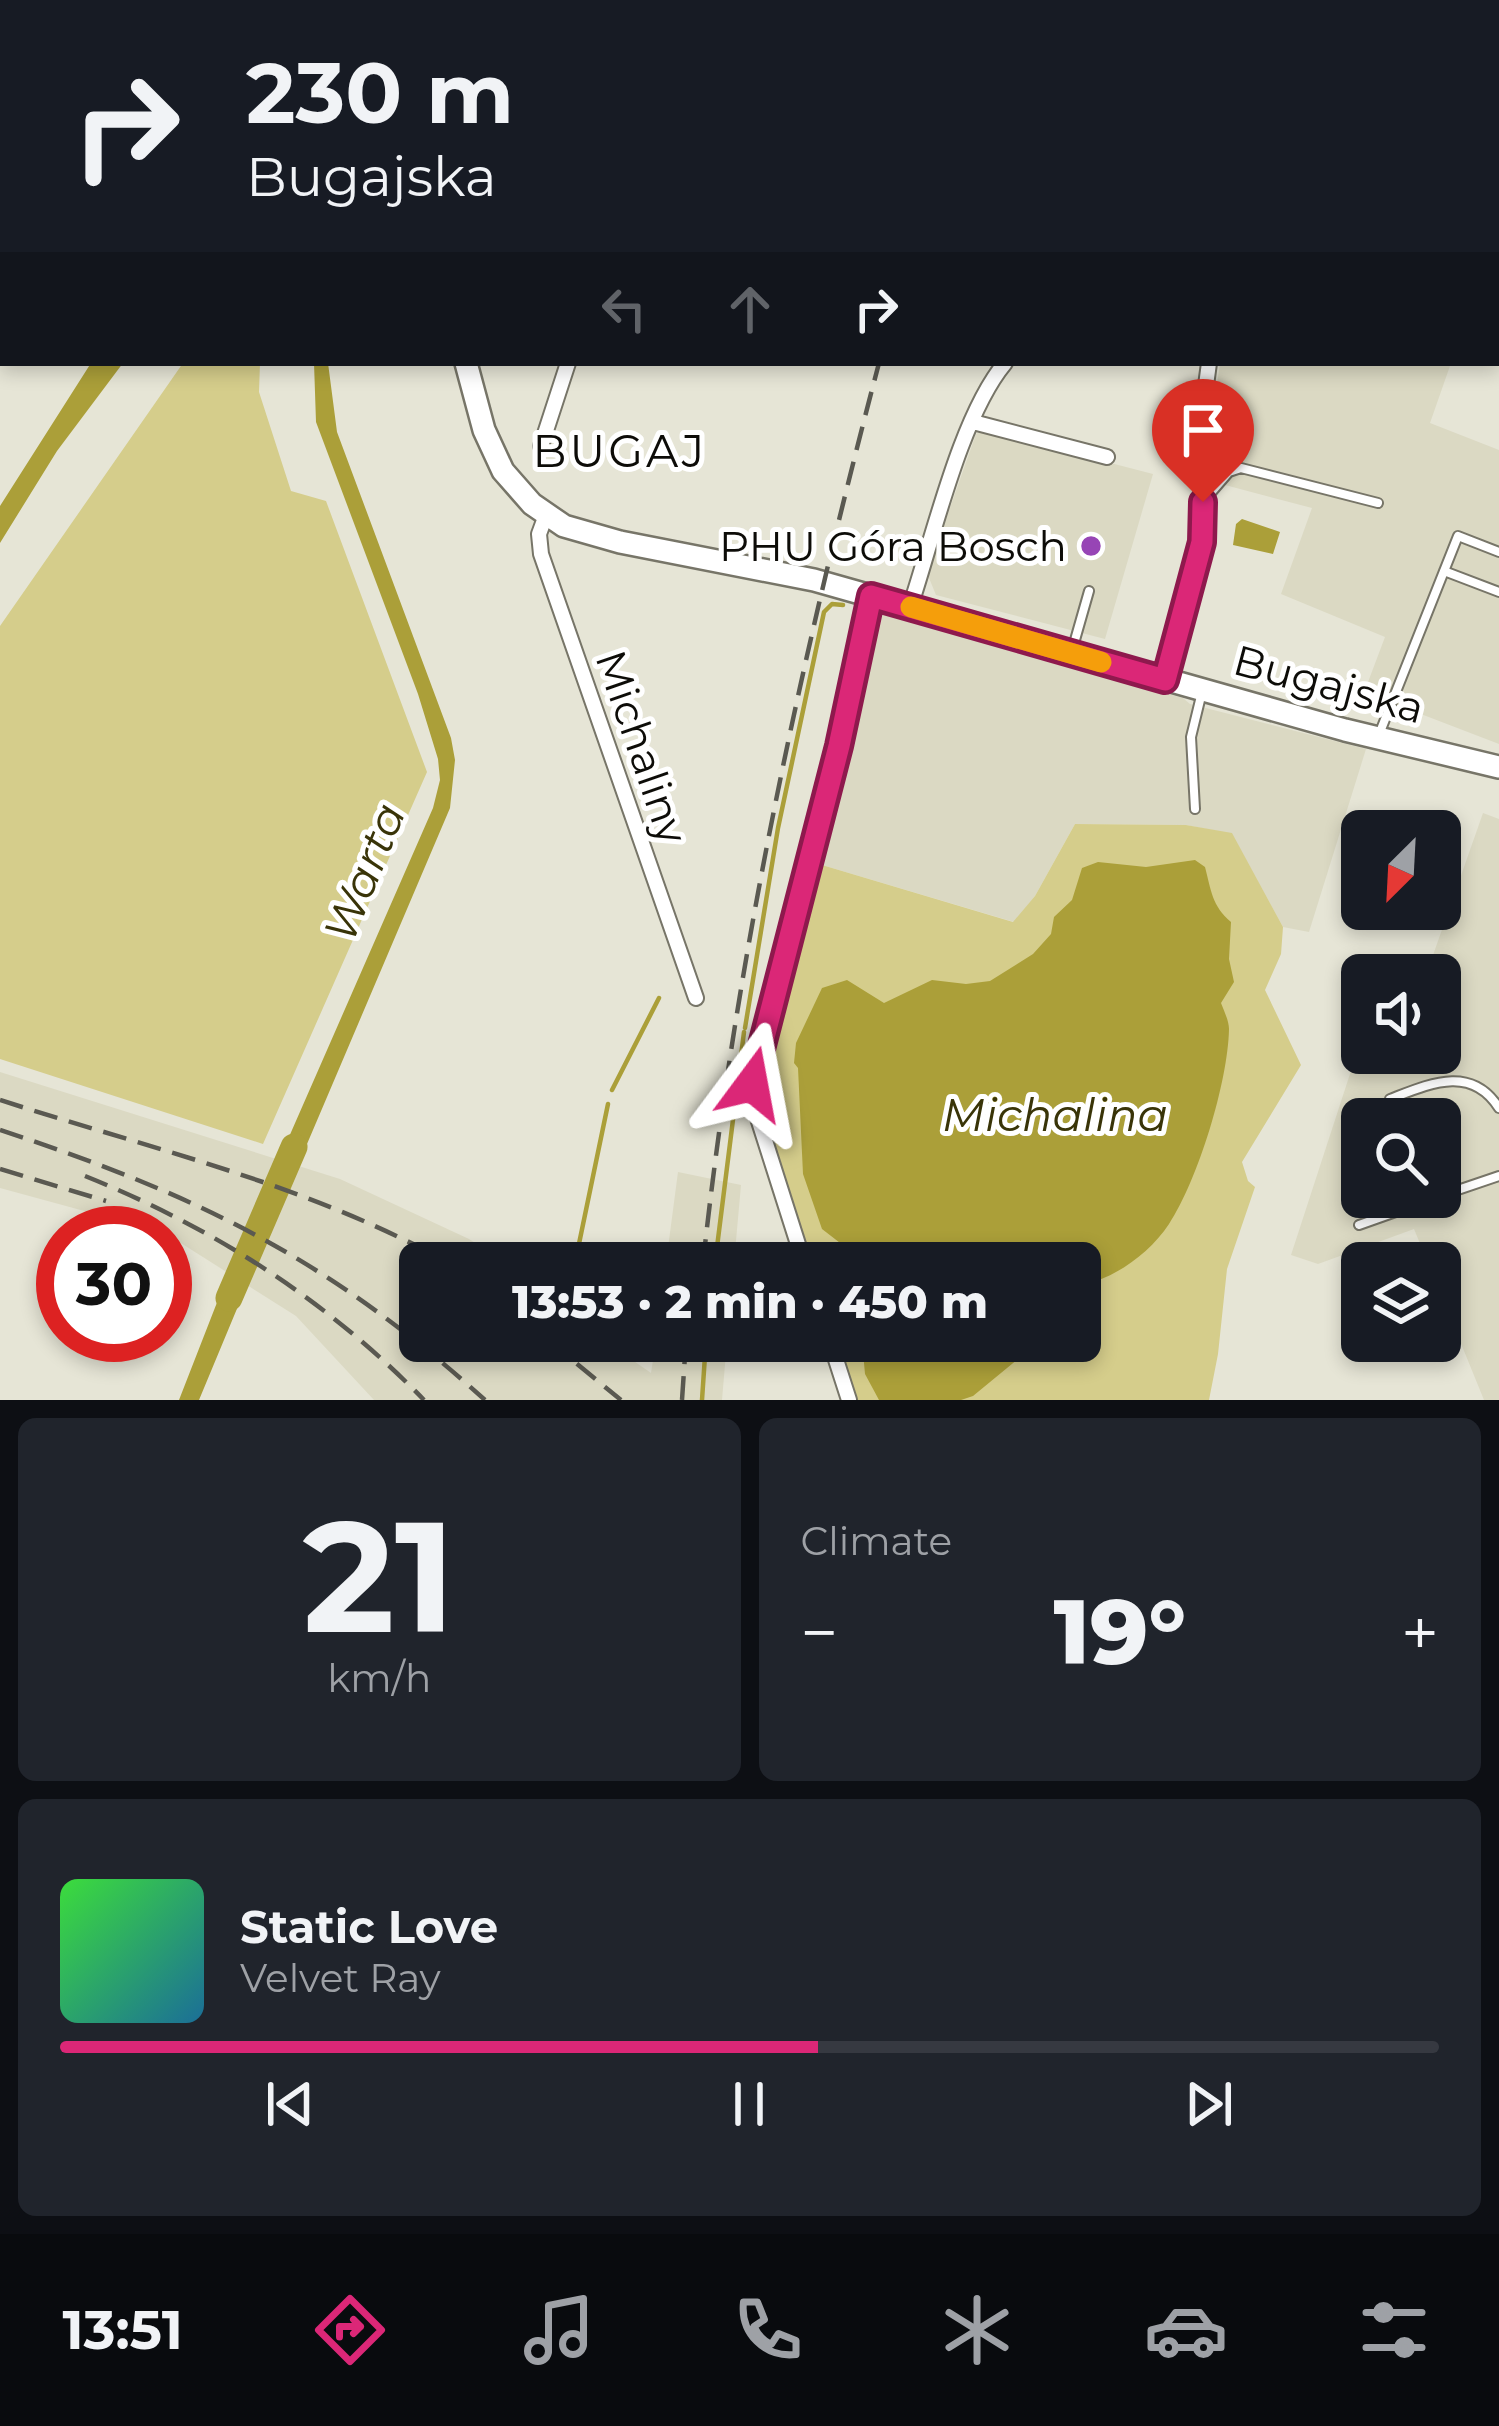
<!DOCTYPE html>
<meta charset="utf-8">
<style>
:root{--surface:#171b24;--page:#20242c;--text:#f1f3f6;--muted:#9ea1a6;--line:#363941;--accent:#db2777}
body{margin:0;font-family:Montserrat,sans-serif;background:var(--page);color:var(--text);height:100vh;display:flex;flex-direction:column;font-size:45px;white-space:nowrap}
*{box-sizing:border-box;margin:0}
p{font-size:39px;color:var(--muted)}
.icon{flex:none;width:66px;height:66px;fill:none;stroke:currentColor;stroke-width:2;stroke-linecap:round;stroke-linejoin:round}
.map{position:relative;height:1400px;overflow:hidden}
.details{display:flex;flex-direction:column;gap:18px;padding:18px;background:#0d0f14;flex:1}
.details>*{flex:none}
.banner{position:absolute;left:0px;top:0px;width:1500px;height:366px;box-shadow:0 6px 18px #0003;background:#171b24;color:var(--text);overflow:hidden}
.needle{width:78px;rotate:204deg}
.controls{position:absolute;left:1341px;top:810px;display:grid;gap:24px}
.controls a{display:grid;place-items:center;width:120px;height:120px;border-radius:18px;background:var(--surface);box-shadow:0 6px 18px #0003;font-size:60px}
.speed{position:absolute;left:36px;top:1206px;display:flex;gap:24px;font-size:60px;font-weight:700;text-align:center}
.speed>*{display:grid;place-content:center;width:156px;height:156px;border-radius:50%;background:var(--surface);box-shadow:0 6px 18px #0003;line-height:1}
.speed .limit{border:18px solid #d22;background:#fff;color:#111}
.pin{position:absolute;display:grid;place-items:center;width:102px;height:102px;color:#fff;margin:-123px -51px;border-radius:50% 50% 50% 0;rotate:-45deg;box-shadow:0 0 12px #0007}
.pin .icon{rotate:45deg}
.me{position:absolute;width:132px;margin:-66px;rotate:13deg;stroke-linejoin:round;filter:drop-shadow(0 0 9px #0008)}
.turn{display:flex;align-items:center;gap:42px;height:252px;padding:0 48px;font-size:54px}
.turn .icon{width:156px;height:156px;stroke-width:2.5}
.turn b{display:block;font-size:84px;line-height:102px}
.lanes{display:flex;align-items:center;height:114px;padding:0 48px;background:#0003;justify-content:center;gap:60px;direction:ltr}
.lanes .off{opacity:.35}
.big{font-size:90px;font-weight:800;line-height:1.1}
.details .tile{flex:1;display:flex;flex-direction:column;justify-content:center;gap:18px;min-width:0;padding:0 42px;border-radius:18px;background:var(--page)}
.details .dial{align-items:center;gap:0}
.dial b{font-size:156px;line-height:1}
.song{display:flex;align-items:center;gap:36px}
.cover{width:144px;height:144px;border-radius:18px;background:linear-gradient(135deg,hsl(120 70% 55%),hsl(200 70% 35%))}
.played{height:12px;border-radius:6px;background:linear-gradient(90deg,var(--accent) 55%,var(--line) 55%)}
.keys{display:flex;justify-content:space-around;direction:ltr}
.heat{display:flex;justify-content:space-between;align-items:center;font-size:66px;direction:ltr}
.details .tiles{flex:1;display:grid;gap:18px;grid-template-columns:1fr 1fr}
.tile:last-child{grid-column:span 2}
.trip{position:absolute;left:399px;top:1242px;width:702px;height:120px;border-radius:18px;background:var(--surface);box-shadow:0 6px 18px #0003;font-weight:800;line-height:120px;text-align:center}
.tab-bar{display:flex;height:192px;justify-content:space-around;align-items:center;background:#090b0e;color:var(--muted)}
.tab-bar .icon{width:84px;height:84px}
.tab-bar .selected{color:var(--accent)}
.tab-bar b{font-size:54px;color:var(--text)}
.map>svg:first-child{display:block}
.built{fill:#dbd9c3;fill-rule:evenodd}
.green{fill:#d5cd8b}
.water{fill:#ab9f39}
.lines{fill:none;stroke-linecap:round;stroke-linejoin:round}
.stream{stroke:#ab9f39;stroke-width:4.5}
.river{stroke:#ab9f39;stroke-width:27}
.lane-casing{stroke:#777568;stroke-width:12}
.street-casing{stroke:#777568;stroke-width:18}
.primary-casing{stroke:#777568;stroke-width:26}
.lane{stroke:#fff;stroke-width:8}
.street{stroke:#fff;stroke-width:14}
.primary{stroke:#fff;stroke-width:21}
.rail{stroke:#5a5951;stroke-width:4.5;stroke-dasharray:24 12;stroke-linecap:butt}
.route-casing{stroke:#8e194d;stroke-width:30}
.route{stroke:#db2777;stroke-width:21}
.slow{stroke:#f59e0b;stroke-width:21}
.poi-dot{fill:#9745b5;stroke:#fff;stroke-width:4.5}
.labels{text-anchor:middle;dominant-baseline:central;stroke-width:10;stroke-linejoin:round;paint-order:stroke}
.poi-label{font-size:42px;fill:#0d0c08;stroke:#fff;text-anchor:end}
.street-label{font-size:42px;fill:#0d0c08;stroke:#fff}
.neighbourhood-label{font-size:45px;letter-spacing:3px;fill:#0d0c08;stroke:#fff}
.water-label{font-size:45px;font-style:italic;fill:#393408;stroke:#fff}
</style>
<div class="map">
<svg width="1499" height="1400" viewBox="0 0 1499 1400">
<rect width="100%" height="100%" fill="#e6e5d6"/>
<!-- built -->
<path class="built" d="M1220,363H1451L1430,423L1499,450V744L1387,701L1384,706L1362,698L1385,637L1281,594L1312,508L1210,481L1205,469Z
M983,430L1153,474L1105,639L936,595L927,573L976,434Z
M878,612L1183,698L1190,704L1366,749L1309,932L1283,927L1232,834L1186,825L1075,824L1035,896L1014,922L822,865Z
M1483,813L1499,819V1400H1484L1440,1292V1263H1428L1414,1229L1318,1264L1291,1255L1362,1037V1053H1440V975H1426ZM1362,1119H1440V1197H1362Z
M0,1072L340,1179L469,1239L506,1263H420V1341H605L651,1373L656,1341H727L722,1400H374L296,1316L165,1233L0,1188Z
M678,1172L741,1185L734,1263H666Z"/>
<!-- green -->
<path class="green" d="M183,363H260L259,392L291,491L326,501L427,772L263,1144L0,1059V626Z
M1075,824L1186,825L1232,833L1283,927L1281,954L1265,990L1301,1065L1242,1162L1248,1181L1255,1187L1227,1269L1218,1354L1209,1400H853L834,1341H1080V1263H808L760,1113L757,1089L793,960L784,956L807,871L822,865L1013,922L1035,896Z"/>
<!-- water -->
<path class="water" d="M91,363H123L57,451L0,543V506Z
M314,363H328L337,432L451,738L455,760L450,808L290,1184L271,1178L433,808L440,780L438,759L418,694L316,422Z
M1242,519L1280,532L1273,554L1233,545L1236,524Z
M1195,860L1205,867C1211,890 1212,906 1231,922L1229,959L1234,982L1221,1003C1224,1011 1229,1021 1229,1029C1228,1082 1198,1180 1169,1224C1149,1254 1115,1278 1080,1286V1263L832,1261L844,1246L822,1229L803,1174L798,1068L794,1063L796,1043L822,988L847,980L884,1003L932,980L966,984L990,981L1033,954L1051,934L1054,917L1072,900L1082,868L1098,862L1146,867Z
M232,1264L251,1275L199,1400H179Z
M862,1341H1040L973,1396L961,1400H879L865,1374Z"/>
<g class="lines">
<!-- stream -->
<path class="stream" d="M484,3L487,0
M745,1028L778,828L824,612L832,604L843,605
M612,1090L659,998
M575,1263L608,1104
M715,1263L744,1032
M702,1400L706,1341"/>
<!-- river -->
<path class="river" d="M229,1298L294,1147"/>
<!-- lane casing -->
<g class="lane-casing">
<path id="lane" d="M1203,502L1229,472L1241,468L1378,503
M1444,571L1499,592
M1073,647L1089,591
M1378,737L1458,536L1499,552
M1195,809L1191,737L1202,692
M1390,1099C1429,1084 1471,1064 1499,1108
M1440,1196L1499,1176
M1359,1225L1438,1197"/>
</g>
<!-- street casing -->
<g class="street-casing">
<path id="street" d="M127,0L130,3
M224,3L226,0
M0,61L3,65
M973,422L1107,457
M541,446L568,363
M546,515L539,534L541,554L696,998
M910,607C933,539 960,417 1005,363
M1165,680L1202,541L1203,502L1197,452L1209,363
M804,1263L755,1109L752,1084L839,746L871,596
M830,1341L849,1400"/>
</g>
<!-- primary casing -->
<g class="primary-casing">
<path id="primary" d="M193,0L197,3
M466,363L484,430L503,471L532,504L564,526L620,542L814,580L1345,730L1499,767"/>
</g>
<!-- lane -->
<use href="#lane" class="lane"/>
<!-- street -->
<use href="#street" class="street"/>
<!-- primary -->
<use href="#primary" class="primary"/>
<!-- rail -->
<path class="rail" d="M975,3L976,0
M0,1100C152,1149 309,1185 449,1263
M0,1130C198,1195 329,1259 485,1400
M0,1169L106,1201
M85,1176C214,1228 327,1300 424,1400
M703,1263C736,958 801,659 879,363
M549,1341L621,1400
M682,1400L686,1341"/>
</g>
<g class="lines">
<!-- route casing -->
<g class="route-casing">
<path id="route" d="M752,1084L839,746L871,596L1165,680L1202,542L1203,502"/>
</g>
<!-- route -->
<use href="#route" class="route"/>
<!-- slow -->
<path class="slow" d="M911,607L1101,662"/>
</g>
<!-- markers -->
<circle class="poi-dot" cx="1091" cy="546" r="12"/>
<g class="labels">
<!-- poi labels -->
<g class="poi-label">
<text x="1067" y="546">PHU Góra Bosch</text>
</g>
<!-- street labels -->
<g class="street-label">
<text transform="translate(1329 684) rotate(15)">Bugajska</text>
<text transform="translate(642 747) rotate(71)">Michaliny</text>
</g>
<!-- neighbourhood labels -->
<g class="neighbourhood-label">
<text x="620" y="450">BUGAJ</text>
</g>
<!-- water labels -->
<g class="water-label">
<text transform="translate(364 872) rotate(-68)">Warta</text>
<text x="1055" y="1114">Michalina</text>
</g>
</g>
</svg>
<div class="controls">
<a><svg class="needle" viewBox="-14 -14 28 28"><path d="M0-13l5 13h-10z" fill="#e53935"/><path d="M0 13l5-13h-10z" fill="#9ea1a6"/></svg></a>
<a><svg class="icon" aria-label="sound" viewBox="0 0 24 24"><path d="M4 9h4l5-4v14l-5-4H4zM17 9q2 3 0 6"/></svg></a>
<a><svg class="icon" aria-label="search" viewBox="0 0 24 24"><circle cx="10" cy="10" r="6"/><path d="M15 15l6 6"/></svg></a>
<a><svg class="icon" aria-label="layers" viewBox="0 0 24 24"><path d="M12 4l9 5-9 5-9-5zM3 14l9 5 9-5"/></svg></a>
</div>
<div class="speed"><div class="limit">30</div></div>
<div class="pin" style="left:1203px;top:502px;background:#d93025"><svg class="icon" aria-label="arrive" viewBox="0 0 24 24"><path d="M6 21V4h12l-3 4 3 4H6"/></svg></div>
<svg class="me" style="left:752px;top:1084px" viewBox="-20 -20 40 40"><path d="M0-17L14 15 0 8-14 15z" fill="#db2777" stroke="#fff" stroke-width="4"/></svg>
<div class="trip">13:53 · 2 min · 450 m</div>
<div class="banner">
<div class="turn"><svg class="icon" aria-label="right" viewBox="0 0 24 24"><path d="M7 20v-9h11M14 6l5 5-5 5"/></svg><div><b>230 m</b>Bugajska</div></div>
<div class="lanes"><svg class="icon off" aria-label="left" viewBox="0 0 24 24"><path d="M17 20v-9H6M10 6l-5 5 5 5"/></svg><svg class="icon off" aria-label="ahead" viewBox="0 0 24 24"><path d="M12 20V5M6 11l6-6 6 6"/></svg><svg class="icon" aria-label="right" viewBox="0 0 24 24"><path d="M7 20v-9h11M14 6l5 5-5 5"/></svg></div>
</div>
</div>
<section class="details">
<div class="tiles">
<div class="tile dial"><b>21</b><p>km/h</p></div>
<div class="tile"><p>Climate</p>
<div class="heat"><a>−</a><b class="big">19°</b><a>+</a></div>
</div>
<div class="tile">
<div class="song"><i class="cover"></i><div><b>Static Love</b><p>Velvet Ray</p></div></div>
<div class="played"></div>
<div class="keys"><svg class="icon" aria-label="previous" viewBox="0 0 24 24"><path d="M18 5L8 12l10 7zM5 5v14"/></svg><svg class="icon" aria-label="pause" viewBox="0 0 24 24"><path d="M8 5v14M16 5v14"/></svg><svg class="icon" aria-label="next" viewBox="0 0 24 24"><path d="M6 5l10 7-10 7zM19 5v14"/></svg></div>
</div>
</div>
</section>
<nav class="tab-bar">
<b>13:51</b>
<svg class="icon selected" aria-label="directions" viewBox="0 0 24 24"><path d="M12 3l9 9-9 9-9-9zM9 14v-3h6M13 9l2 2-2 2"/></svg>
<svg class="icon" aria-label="music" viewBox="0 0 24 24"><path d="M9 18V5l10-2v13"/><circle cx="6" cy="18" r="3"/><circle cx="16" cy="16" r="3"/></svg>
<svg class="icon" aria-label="phone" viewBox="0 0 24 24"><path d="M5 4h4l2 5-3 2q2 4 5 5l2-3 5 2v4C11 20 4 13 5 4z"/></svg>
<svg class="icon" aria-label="climate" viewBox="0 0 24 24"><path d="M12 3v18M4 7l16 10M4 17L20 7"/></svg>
<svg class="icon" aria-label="car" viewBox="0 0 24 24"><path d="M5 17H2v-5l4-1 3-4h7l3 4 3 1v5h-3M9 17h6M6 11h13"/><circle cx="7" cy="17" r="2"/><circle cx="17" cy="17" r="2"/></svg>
<svg class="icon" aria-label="filters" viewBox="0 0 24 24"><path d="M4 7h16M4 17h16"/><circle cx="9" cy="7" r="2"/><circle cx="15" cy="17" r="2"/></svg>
</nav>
